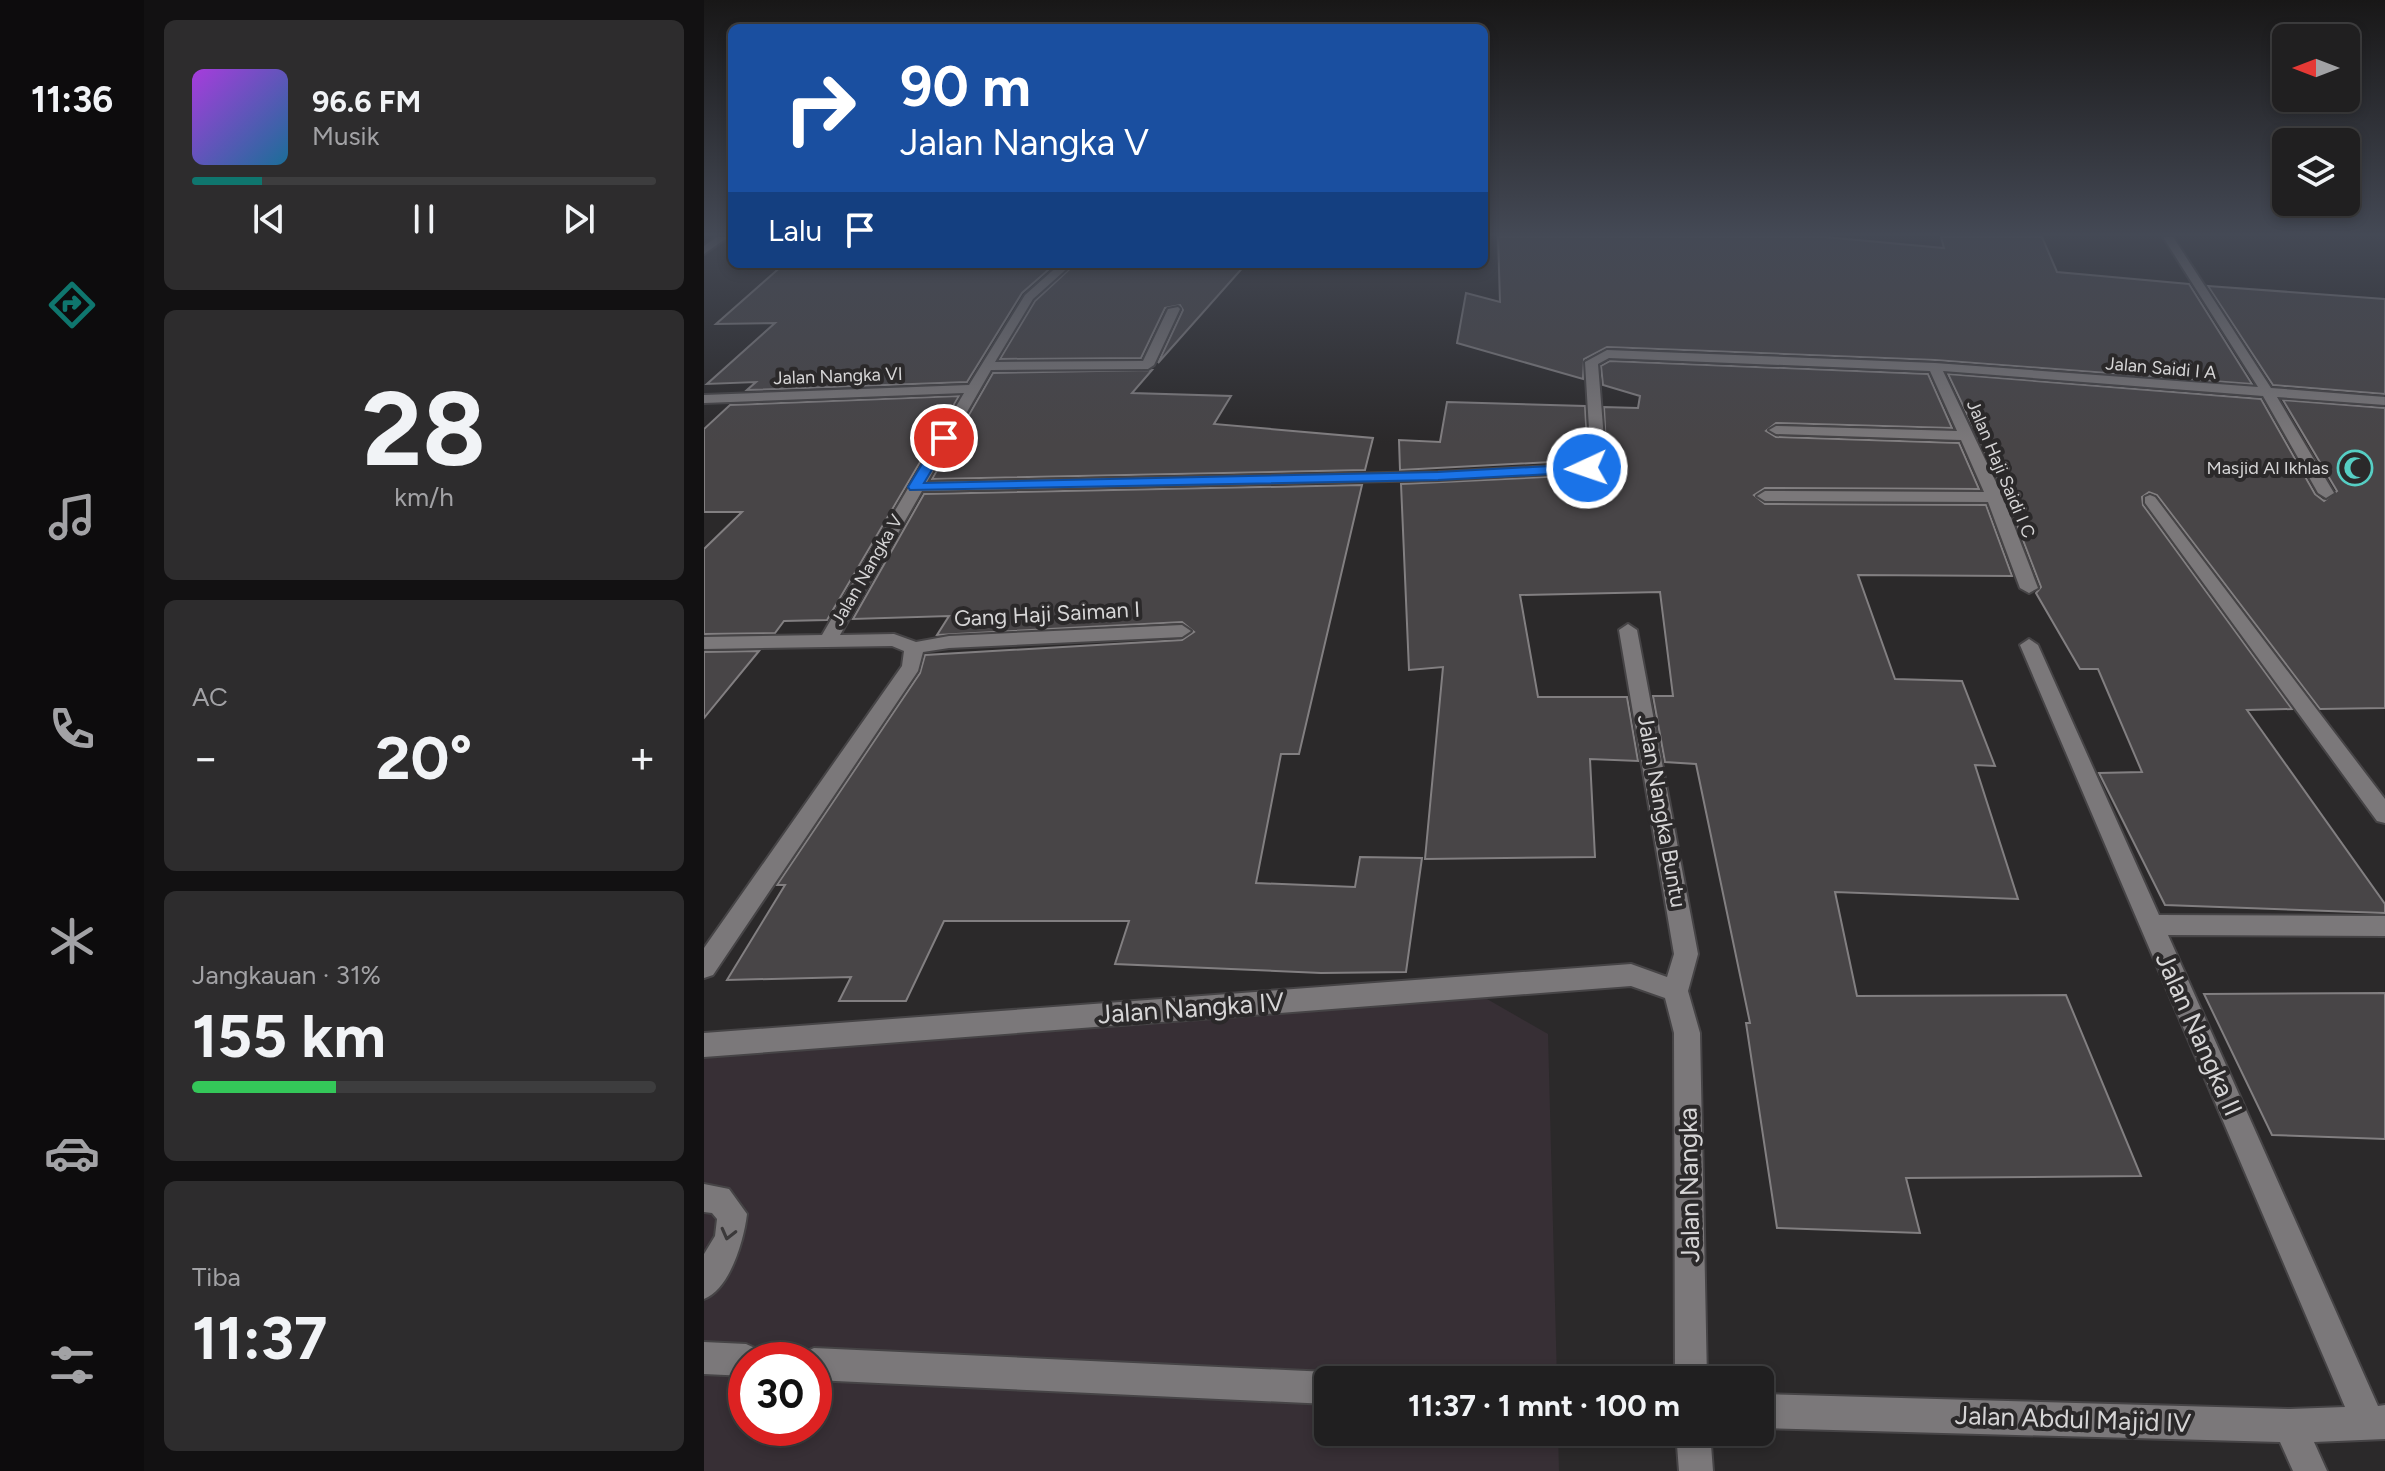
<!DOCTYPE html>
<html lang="id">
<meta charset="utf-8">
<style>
:root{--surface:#201f20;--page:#2d2c2d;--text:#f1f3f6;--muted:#a2a2a5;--line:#3d3d3e;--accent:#0f766e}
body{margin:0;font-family:Figtree,sans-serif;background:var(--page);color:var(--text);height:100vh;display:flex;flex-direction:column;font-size:30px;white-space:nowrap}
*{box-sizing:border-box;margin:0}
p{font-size:26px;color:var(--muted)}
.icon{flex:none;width:44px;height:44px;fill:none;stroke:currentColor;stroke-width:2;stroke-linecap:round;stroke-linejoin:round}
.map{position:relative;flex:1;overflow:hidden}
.drawer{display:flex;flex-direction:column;gap:20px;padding:20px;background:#121112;width:560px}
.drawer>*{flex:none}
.hud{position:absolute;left:24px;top:24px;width:760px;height:244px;border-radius:12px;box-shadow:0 4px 12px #0003,0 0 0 2px var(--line);background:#1a4fa0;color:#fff;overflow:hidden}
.needle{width:52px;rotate:270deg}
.tools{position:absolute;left:1568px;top:24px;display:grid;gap:16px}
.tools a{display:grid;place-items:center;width:88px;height:88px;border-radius:12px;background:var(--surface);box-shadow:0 4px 12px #0003,0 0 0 2px var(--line);font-size:40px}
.speed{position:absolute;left:24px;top:1342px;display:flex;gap:16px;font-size:40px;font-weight:700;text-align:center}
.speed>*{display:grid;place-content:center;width:104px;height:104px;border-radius:50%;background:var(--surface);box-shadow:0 4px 12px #0003,0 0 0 2px var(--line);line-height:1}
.speed .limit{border:12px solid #d22;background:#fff;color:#111}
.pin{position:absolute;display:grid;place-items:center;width:68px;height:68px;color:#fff;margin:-34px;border:4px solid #fff;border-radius:50%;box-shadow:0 2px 8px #0007}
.me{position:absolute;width:88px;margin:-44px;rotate:267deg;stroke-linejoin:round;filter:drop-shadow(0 0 6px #0008)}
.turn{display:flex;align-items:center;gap:28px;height:168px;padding:0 40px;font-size:36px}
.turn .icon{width:104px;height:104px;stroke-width:2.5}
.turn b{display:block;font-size:56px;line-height:68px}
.then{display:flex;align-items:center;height:76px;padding:0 40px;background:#0003;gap:16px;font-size:30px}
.big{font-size:60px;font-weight:700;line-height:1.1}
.drawer .card{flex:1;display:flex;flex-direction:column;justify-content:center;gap:12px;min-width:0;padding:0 28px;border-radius:12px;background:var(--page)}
.drawer .dial{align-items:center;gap:0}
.dial b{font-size:104px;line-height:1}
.song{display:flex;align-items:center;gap:24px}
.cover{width:96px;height:96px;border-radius:12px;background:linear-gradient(135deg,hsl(280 70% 55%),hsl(200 70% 35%))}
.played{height:8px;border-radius:4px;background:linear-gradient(90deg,var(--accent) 15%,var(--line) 15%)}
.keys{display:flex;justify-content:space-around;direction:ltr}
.heat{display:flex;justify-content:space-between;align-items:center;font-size:44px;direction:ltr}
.charge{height:12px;border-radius:6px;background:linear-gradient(90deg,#34c759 31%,var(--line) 0)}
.trip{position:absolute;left:610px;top:1366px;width:460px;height:80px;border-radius:12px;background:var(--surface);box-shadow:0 4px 12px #0003,0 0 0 2px var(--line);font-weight:700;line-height:80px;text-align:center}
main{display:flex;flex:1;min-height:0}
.menu{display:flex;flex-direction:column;width:144px;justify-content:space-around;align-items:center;background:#0d0c0d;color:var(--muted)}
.menu .icon{width:56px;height:56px}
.menu .current{color:var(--accent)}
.menu b{font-size:36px;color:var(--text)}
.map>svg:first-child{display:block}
.built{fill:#372f35;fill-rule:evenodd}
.building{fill:#484547;stroke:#827f81;stroke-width:2}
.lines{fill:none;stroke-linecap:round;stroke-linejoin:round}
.minor-casing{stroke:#464446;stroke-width:4}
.minor{fill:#7b787a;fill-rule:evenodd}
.oneway{stroke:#3b393a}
.route{fill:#1a73e8;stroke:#114b97;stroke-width:2}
.labels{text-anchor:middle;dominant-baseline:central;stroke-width:8;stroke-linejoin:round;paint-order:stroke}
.far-street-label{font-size:18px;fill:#d6d5d6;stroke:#2b292a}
.far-poi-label{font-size:18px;fill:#d6d5d6;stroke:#2b292a;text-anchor:end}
.street-label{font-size:22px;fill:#d6d5d6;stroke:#2b292a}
.near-street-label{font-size:26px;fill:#d6d5d6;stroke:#2b292a}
</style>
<main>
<nav class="menu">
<b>11:36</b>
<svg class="icon current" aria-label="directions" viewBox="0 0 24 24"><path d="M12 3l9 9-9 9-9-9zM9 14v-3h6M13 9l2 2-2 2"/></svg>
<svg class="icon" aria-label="music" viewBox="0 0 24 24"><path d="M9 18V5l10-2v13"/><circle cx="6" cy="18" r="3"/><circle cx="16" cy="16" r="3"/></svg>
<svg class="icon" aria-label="phone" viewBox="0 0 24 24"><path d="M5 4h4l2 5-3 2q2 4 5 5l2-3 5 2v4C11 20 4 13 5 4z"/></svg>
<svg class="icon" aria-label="climate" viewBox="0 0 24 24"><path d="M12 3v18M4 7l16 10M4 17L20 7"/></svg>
<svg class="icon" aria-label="car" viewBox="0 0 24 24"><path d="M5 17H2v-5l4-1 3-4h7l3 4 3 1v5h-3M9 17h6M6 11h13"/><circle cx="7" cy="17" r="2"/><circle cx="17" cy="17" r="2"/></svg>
<svg class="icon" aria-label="filters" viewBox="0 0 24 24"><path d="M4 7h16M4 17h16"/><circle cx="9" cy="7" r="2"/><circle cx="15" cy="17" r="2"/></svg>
</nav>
<section class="drawer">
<div class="card">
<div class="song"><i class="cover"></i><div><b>96.6 FM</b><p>Musik</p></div></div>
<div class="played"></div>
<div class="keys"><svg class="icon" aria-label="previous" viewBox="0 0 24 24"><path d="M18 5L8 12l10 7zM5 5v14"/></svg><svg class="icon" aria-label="pause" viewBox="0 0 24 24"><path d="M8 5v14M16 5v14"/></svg><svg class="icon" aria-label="next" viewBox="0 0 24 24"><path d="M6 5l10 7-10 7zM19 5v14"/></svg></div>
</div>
<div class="card dial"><b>28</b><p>km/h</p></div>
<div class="card"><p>AC</p>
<div class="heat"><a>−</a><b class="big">20°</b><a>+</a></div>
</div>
<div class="card"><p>Jangkauan · 31%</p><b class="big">155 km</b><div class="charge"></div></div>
<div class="card"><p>Tiba</p><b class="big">11:37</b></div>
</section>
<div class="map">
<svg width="1681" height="1471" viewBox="0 0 1681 1471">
<rect width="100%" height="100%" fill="#2b292a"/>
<!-- built -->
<path class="built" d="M762,987L844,1034L853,1380H624V1432H854L855,1471H0V1039ZM42,1360H110V1428H42Z"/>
<!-- building -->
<path class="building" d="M794,237H1121L1240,248L1237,237H1338L1353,272L1485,284L1548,384L1231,360L903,347L880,359L879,379L753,343L762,293L796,302Z
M80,264H351L318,293L263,382L43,390L52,382L3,384L71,323L12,324Z
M371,264H542L454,363L479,310L476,305L461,308L437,358L296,359L331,301Z
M1504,286L1681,299V394L1569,385Z
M906,361L1224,374L1248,428L1072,423L1062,431L1072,437L1255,443L1275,489L1061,488L1050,495L1061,504L1282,505L1308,576L1154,575L1191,679L1258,681L1291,766L1271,765L1314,899L1131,892L1153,996L1362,995L1437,1176L1202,1178L1216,1233L1073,1228L1042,1023H1046L992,764L961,762L949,696H969L956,592L816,595L834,697H923L934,761L886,759L891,857L721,859L739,667L705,670L697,484L883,475L903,468L900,407L934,408L936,396L899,385L897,366Z
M448,370L428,393L527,396L510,424L669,438L661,470L228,479L289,373Z
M1244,374L1557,399L1611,494L1620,501L1633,491L1579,400L1681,408V708L1616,709L1453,495L1445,492L1438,497L1439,505L1588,709L1543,710L1681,904V913L1461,905L1395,773L1438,772L1394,669H1376L1332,593L1337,587L1302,496Z
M255,396L123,620L80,621L71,633L0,634V549L38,512H0V429L26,405Z
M743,402L881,406L884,460L696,470L695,440L736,442Z
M658,485L595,754H577L552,883L651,887L656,857L718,858L702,972L617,973L411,964L425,921H240L202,1001H135L147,977L23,980L81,885H73L216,673L221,655L478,640L490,632L478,622L233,635L245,616L149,619L220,494Z
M55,651L0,718V652Z
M1681,993V1139L1568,1135L1500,994Z"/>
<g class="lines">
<!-- minor casing -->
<g class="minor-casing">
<path id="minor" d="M13,237H24L0,254V246Z
M1459,237H1469L1567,388L1681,397V405L1573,397L1630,493L1622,498L1614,493L1559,396L1239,371L1299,497L1334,588L1325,593L1316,588L1284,502L1061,501L1053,496L1061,491L1280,492L1257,440L1072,434L1065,430L1072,426L1253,431L1226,371L905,358L894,364L902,465L883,472L734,480L218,491L136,635L190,634L212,642L245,636L478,625L487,631L478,637L245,648L219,652L214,671L9,975L0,978V948L198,666L200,651L188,646L0,649V637L118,635L260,393L0,403V395L265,385L321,295L356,264H368L329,299L291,362L439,361L464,309L474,307L476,309L450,365L444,369L287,370L223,482L734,472L883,464L887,462L881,362L903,350L1231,363L1554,387Z
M1446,495L1451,497L1681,799V823L1673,821L1441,503V497Z
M924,624L933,630L994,954L984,991L996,1033L1003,1380H971L970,1033L961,998L927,986L0,1057V1033L927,964L963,977L970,954L915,630Z
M1325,639L1334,645L1455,915L1681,916V936L1464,935L1674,1406L1681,1405V1439L1610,1442L1623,1471H1589L1576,1442L1056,1428V1394L1586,1409L1641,1407L1316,645Z
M0,1184L25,1189L43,1214C40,1240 26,1289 0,1299V1254L11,1236L13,1219L8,1213L0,1212Z
M0,1342L42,1344L53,1349L58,1360H42V1376L0,1374Z
M110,1348L624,1372L637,1380H624V1404L110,1380V1360H96L99,1353Z
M972,1432H1006L1009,1471H975Z"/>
</g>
<!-- minor -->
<use href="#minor" class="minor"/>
</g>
<!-- one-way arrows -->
<defs><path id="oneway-chevron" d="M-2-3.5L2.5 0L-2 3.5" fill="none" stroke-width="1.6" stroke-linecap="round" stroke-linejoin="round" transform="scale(2)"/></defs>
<use class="oneway" href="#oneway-chevron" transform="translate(24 1234) rotate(104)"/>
<!-- sky -->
<linearGradient id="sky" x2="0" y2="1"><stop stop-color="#181717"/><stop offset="0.53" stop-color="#444955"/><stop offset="1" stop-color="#444955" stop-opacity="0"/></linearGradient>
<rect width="1681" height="443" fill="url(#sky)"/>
<!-- route -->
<path class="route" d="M240,434L247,438L220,483L734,472L883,464L890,468L883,472L734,480L206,490L204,487L234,438Z"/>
<!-- icons -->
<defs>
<g id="mosque-ring" transform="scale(1.8)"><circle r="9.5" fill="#2b292a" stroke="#56cec4" stroke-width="1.5"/><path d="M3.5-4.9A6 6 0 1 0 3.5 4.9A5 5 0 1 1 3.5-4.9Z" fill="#56cec4"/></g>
</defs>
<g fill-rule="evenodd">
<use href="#mosque-ring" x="1651" y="468"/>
</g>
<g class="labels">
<!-- far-street labels -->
<g class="far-street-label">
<text transform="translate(1457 368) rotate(5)">Jalan Saidi I A</text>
<text transform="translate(134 376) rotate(-2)">Jalan Nangka VI</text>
<text transform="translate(1297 469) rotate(67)">Jalan Haji Saidi I C</text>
<text transform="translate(163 570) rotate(-60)">Jalan Nangka V</text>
</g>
<!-- far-poi labels -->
<g class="far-poi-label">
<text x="1625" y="468">Masjid Al Ikhlas</text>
</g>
<!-- street labels -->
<g class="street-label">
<text transform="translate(343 614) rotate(-3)">Gang Haji Saiman I</text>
<text transform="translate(958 811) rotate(80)">Jalan Nangka Buntu</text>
</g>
<!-- near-street labels -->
<g class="near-street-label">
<text transform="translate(487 1008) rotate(-4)">Jalan Nangka IV</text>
<text transform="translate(1495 1034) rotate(66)">Jalan Nangka II</text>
<text transform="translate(985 1185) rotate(-91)">Jalan Nangka</text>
<text transform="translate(1369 1419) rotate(2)">Jalan Abdul Majid IV</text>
</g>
</g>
</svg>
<div class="tools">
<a><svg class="needle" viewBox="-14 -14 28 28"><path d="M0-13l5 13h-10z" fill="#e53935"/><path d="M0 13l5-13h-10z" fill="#a2a2a5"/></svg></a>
<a><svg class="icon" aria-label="layers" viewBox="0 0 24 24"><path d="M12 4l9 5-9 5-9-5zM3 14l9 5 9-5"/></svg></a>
</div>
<div class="speed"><div class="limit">30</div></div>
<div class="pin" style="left:240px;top:438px;background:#d93025"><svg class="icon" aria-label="arrive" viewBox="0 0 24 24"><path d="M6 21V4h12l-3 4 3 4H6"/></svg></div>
<svg class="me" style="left:883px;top:468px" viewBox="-20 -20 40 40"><circle r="17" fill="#1a73e8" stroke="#fff" stroke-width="3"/><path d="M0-11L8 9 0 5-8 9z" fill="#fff"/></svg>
<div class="trip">11:37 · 1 mnt · 100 m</div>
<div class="hud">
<div class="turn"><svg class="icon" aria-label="right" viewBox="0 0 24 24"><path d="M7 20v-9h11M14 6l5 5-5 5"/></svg><div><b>90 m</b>Jalan Nangka V</div></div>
<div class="then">Lalu<svg class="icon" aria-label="arrive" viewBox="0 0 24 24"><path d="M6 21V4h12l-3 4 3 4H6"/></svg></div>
</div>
</div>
</main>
